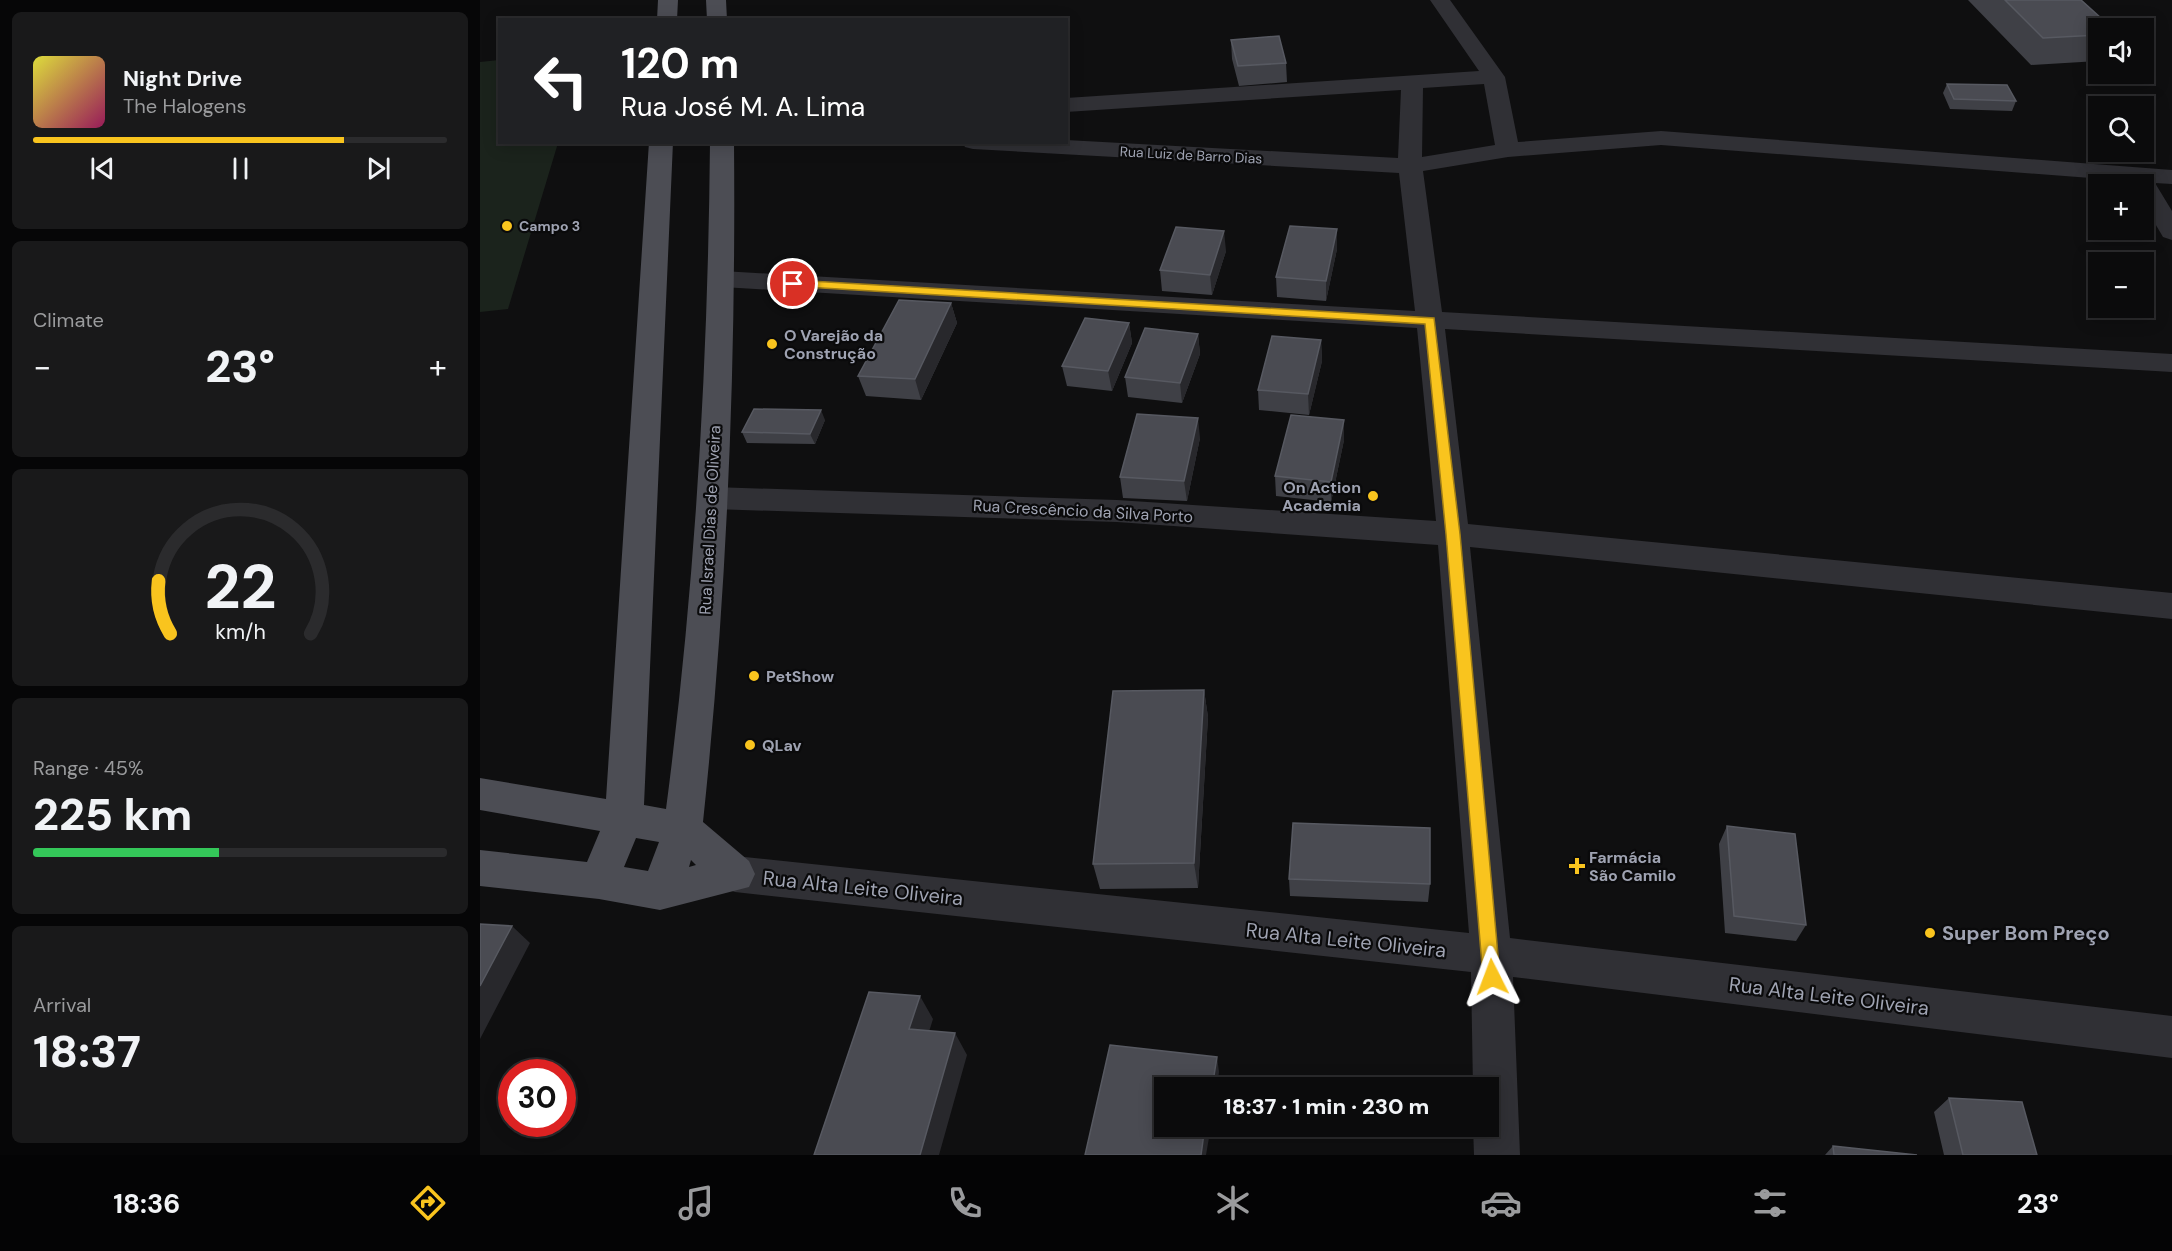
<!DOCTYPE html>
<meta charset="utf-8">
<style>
:root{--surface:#0b0b0c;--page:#19191a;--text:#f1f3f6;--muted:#9a9b9d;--line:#2b2b2d;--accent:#f9c41e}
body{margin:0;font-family:"DM Sans",sans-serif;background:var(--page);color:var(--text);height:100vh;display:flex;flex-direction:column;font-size:22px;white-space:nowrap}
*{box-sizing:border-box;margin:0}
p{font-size:20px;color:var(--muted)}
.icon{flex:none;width:33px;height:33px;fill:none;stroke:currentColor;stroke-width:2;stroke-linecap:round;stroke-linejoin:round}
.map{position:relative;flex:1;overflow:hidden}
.side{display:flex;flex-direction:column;gap:12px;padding:12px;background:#060607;width:480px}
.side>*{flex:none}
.top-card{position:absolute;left:18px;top:18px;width:570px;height:126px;border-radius:0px;box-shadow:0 3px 15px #0003,0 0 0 2px var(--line);background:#202124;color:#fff;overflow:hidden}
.fabs{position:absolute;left:1608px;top:18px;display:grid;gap:12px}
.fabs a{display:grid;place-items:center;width:66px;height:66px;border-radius:0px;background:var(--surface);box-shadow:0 3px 15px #0003,0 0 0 2px var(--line);font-size:30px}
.speed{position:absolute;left:18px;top:1059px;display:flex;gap:12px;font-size:30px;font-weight:700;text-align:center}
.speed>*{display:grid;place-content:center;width:78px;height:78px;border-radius:50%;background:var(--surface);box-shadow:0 3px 15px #0003,0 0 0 2px var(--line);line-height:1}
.speed .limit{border:9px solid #d22;background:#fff;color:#111}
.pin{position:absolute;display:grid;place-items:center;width:51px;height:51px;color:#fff;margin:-26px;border:3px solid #fff;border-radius:50%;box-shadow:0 2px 6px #0007}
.me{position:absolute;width:66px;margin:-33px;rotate:357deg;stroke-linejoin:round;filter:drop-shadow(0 0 4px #0008)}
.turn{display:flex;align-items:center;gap:21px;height:126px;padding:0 24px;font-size:27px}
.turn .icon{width:78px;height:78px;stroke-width:2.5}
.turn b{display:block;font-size:42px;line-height:51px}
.big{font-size:45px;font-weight:800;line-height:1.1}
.side .card{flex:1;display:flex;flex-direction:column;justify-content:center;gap:9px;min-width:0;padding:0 21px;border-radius:9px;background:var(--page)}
.side .dial{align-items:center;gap:0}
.dial svg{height:156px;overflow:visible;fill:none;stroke:var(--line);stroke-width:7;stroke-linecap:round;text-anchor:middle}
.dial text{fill:var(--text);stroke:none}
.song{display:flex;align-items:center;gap:18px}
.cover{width:72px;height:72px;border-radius:9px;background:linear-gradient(135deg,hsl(60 70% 55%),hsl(330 70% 35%))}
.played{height:6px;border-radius:3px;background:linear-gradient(90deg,var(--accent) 75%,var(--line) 75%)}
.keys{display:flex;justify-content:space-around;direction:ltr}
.heat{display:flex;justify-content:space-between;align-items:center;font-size:33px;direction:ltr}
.charge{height:9px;border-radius:4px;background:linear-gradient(90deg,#34c759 45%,var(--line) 0)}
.trip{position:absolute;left:674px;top:1077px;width:345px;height:60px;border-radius:0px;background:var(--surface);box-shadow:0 3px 15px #0003,0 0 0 2px var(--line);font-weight:800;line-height:60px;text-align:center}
.tabs{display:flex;height:96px;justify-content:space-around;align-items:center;background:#040405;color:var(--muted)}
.tabs .icon{width:42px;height:42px}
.tabs .on{color:var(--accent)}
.tabs b{font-size:27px;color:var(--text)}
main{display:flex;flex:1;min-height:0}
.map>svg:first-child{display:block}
.green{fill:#1b231c}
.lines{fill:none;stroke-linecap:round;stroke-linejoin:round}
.minor{fill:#303035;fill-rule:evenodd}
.major{fill:#4c4d54;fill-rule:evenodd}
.wall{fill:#3f4046}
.shaded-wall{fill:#28282c}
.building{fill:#4a4b52;stroke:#575961;stroke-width:1.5}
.route{fill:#f9c41e;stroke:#a27f14;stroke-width:1.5}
.poi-dot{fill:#f9c41e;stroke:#0a0a0b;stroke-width:2}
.labels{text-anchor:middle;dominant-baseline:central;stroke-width:4.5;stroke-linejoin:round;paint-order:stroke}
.far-street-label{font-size:14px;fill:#9fa3b2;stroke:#0a0a0b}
.far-poi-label{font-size:14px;font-weight:bold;fill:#9fa3b2;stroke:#0a0a0b;text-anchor:start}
.poi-label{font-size:16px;font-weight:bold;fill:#9fa3b2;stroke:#0a0a0b;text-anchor:start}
.street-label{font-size:16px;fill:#9fa3b2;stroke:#0a0a0b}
.near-street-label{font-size:20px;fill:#9fa3b2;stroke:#0a0a0b}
.near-poi-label{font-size:20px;font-weight:bold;fill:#9fa3b2;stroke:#0a0a0b;text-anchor:start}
</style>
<main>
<section class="side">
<div class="card">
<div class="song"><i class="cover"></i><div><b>Night Drive</b><p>The Halogens</p></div></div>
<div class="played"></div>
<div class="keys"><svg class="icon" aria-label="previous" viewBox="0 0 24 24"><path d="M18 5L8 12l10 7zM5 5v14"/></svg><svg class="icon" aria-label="pause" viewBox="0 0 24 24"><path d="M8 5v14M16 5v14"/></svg><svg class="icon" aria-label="next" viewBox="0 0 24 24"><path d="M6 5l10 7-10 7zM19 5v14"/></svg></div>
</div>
<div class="card"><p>Climate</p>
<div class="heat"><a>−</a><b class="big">23°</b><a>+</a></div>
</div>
<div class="card dial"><svg viewBox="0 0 100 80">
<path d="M14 69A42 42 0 1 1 86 69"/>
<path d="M14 69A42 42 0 0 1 8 42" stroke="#f9c41e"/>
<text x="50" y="56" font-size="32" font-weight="700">22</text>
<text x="50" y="72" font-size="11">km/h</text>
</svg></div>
<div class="card"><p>Range · 45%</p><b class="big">225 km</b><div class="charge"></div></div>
<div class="card"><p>Arrival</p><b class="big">18:37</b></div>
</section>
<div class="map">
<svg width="1692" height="1155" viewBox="0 0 1692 1155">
<rect width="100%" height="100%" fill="#0f0f10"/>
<!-- green -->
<path class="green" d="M19,60L20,142L78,143L28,309L0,312V62Z"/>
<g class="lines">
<!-- minor -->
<path class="minor" d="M950,0H970L1025,77L1038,142L1181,131L1692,170V184L1675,183L1692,211V240L1683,237L1664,205V184H1652L1650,181L1181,145L1028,157L943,171L962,312L1692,354V372L965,329L988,524L1692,593V619L990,547L1030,938L1692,1016V1058L1033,977L1040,1155H994L993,1126H1008V1088H993L991,972L255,892L241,887L235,874L241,861L255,856L989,933L958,545L637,522L233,509L222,506L217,498L222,490L233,487L637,500L956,521L937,328L242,287L233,285L229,279L233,273L242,271L935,311L919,173L493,149L485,147L482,142H586V140L918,158L921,90L586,112V98L999,71ZM1004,84L1015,145L942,157L943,88Z"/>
<!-- major -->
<path class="major" d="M178,0H198L197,20H177Z
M226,0H246L247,20H227Z
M169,142H193L164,805L186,809C215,588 228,365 230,142H254C256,370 247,596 223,822L269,861L275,874L269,887L180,910L119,899L0,886V850L107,862L120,831L0,810V778L126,799ZM156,838L179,842L168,871L144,867ZM211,860L216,865L209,867Z"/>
</g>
<!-- wall -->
<path class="wall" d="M1488,0H1601L1618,28V61L1551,65Z
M751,40L806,63L807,82L759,86L752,59Z
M1467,84L1536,101L1532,111L1470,109L1463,93Z
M857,249L846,301L797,297L796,277Z
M746,251L732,295L682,291L680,270Z
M471,303L477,323L441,400L386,396L378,376Z
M649,323L652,343L632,391L587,386L582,366Z
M718,334L720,354L702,403L648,397L645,377Z
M841,340L842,361L829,415L779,410L778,390Z
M345,420L335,444L267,443L262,432Z
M720,438L707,501L643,498L640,477Z
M864,440L851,502L796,496L795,476Z
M724,690L728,717L718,888L620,889L613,864Z
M1247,826L1326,925L1316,941L1245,933L1239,844Z
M809,879L950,884L948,902L810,896Z
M1469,1098L1557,1155H1464L1454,1112Z
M1353,1146L1437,1155H1345Z"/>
<!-- shaded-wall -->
<path class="shaded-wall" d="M857,229V249L846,301V281Z
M744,231L746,251L732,295L730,275Z
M471,303L477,323L441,400L435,379Z
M649,323L652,343L632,391L628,371Z
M718,334L720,354L702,403L700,383Z
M841,340L842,361L829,415L828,394Z
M341,410L345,420L335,444L330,434Z
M718,418L720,438L707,501L704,481Z
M864,420V440L851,502V482Z
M724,690L728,717L718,888L714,863Z
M32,926L50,943L0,1039V986Z
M440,996L453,1019L443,1051L429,1029Z
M475,1033L487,1055L459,1155H440Z
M737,1057L739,1072L737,1088H732Z
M725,1126H731L726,1155H721Z"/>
<!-- building -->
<path class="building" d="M1525,0H1601L1632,28H1618V35L1563,38Z
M799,36L806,63L758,66L751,40Z
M1467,84L1527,85L1536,101L1474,99Z
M810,226L857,229L846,281L796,277Z
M696,227L744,231L730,275L680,270Z
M419,300L471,303L435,379L378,376Z
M605,318L649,323L628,371L582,366Z
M665,328L718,334L700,383L645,377Z
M792,336L841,340L828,394L778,390Z
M274,409L341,410L330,434L262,432Z
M657,414L718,418L704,481L640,477Z
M811,415L864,420L851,482L795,476Z
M724,690L714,863L613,864L633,691Z
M813,823L950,828V884L809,879Z
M1247,826L1315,834L1326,925L1254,916Z
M0,924L32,926L0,986Z
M389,992L440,996L429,1029L475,1033L440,1155H334Z
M630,1045L737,1057L732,1088H684V1126H725L721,1155H605Z
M1469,1098L1542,1102L1557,1155H1483Z
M1353,1146L1437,1155H1354Z"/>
<!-- route -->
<path class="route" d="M313,280L954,318L980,534L1020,977L1018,983L1012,986L1006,983L1003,977L966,534L945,324L309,286V281Z"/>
<!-- markers -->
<g class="poi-dot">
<circle cx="27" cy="226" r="6"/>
<circle cx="292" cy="344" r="6"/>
<circle cx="893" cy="496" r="6"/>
<circle cx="274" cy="676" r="6"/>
<circle cx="270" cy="745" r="6"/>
<path d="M1094 857h6v6h6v6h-6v6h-6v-6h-6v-6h6z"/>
<circle cx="1450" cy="933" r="6"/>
</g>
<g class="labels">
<!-- far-street labels -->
<g class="far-street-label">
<text transform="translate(711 155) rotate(3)">Rua Luiz de Barro Dias</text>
</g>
<!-- far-poi labels -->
<g class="far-poi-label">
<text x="39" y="226">Campo 3</text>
</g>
<!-- poi labels -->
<g class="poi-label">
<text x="304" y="335">O Varejão da<tspan x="304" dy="18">Construção</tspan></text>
<text x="881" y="487" text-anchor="end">On Action<tspan x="881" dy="18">Academia</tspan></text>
<text x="286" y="676">PetShow</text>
<text x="282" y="745">QLav</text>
<text x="1109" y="857">Farmácia<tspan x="1109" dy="18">São Camilo</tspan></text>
</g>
<!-- street labels -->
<g class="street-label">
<text transform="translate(603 511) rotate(3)">Rua Crescêncio da Silva Porto</text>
<text transform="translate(230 520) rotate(-87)">Rua Israel Dias de Oliveira</text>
</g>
<!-- near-street labels -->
<g class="near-street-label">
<text transform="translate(383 888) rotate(6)">Rua Alta Leite Oliveira</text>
<text transform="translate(866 940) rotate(6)">Rua Alta Leite Oliveira</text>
<text transform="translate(1349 996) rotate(7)">Rua Alta Leite Oliveira</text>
</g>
<!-- near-poi labels -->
<g class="near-poi-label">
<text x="1462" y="933">Super Bom Preço</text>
</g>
</g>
</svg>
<div class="fabs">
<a><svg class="icon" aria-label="sound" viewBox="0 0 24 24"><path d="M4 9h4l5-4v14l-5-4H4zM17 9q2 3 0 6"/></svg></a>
<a><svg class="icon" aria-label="search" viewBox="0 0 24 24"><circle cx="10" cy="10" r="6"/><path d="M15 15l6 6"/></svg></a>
<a>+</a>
<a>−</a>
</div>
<div class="speed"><div class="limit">30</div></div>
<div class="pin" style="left:313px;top:284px;background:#d93025"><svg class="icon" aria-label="arrive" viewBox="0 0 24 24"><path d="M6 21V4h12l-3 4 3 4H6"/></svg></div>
<svg class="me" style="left:1012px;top:977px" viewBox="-20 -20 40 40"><path d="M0-17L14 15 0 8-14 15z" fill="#f9c41e" stroke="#fff" stroke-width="4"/></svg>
<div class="trip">18:37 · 1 min · 230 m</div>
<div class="top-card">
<div class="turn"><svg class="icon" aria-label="left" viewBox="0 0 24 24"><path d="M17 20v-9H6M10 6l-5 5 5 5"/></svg><div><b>120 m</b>Rua José M. A. Lima</div></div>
</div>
</div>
</main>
<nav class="tabs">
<b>18:36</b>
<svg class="icon on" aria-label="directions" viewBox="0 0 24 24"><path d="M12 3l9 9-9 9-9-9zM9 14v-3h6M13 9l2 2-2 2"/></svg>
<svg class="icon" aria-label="music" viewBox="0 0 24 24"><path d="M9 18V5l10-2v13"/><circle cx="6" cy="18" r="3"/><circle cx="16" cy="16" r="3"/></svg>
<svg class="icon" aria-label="phone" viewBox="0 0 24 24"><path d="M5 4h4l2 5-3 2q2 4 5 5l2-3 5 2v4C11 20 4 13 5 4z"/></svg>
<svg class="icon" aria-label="climate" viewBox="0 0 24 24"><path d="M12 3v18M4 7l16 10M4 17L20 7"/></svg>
<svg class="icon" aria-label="car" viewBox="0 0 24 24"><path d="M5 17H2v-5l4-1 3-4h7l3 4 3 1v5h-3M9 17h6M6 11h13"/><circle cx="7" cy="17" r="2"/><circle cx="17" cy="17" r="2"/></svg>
<svg class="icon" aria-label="filters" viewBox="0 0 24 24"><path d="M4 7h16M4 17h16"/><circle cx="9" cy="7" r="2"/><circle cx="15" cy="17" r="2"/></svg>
<b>23°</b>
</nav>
